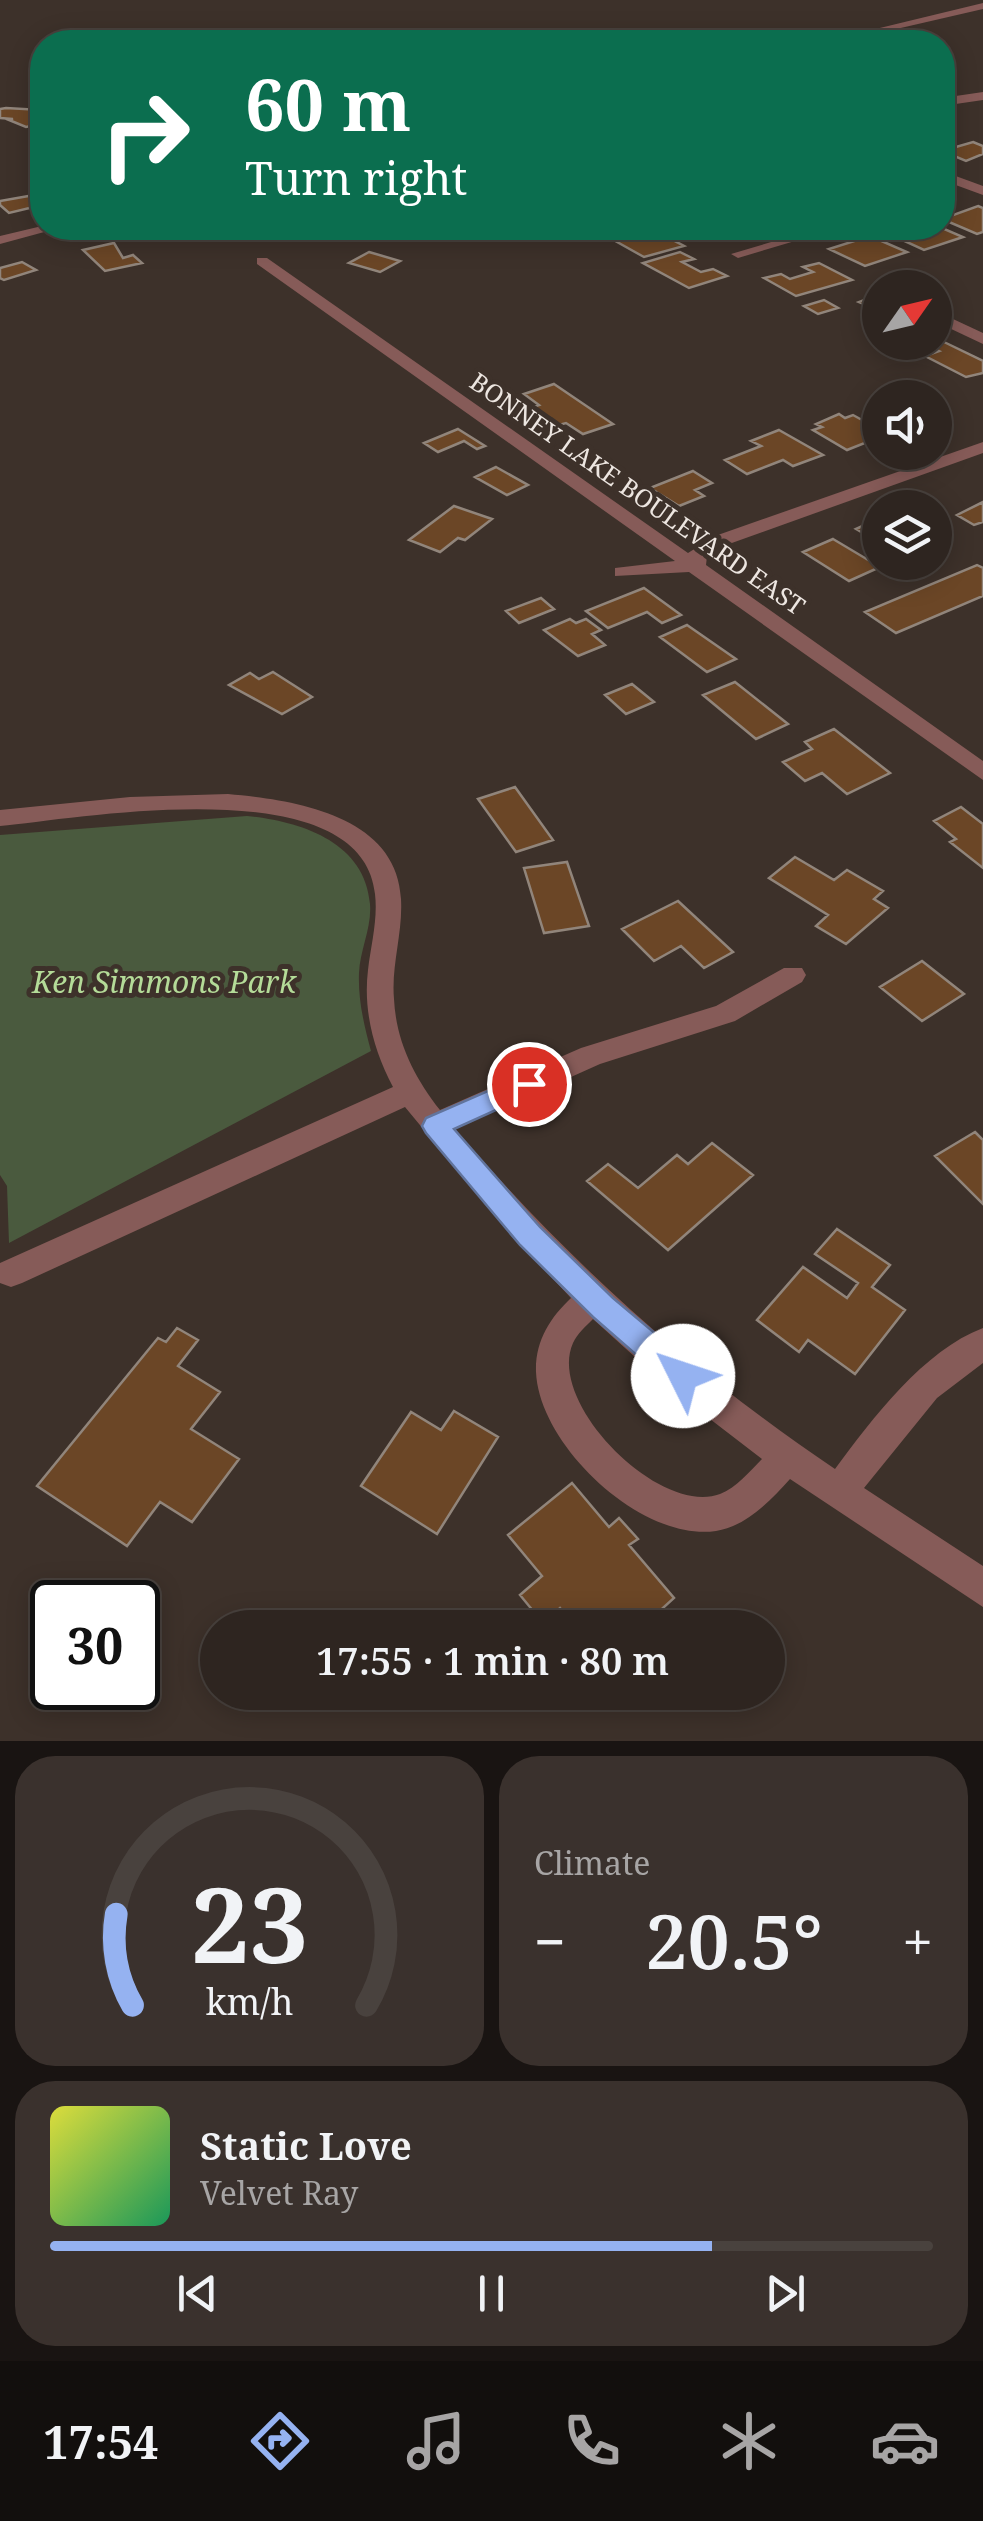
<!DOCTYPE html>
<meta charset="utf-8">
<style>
:root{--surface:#2e2520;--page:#3a312d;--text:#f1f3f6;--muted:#a7a5a5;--line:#49423e;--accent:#95b2f1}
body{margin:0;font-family:"Noto Serif",serif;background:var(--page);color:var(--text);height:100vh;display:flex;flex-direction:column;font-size:38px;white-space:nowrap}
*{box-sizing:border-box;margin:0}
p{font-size:32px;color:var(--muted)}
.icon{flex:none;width:55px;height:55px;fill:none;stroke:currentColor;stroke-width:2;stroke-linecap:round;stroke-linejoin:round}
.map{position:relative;height:1741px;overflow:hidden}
.drawer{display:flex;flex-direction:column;gap:15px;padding:15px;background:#191412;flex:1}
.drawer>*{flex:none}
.banner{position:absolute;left:30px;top:30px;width:925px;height:210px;border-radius:40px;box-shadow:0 5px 25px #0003,0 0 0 2px var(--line);background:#0b6e4f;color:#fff;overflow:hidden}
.needle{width:65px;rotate:56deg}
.controls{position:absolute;left:862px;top:270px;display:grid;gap:20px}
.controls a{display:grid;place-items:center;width:90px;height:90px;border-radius:50%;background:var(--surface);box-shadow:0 5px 25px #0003,0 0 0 2px var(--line);font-size:50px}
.speed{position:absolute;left:30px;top:1580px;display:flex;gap:20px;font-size:50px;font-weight:700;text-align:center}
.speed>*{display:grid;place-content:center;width:130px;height:130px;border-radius:50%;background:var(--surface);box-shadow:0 5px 25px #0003,0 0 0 2px var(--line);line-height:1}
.speed .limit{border:5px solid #111;border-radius:15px;background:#fff;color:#111}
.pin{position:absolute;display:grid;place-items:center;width:85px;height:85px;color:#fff;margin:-42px;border:5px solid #fff;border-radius:50%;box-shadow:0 2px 10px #0007}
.me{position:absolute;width:110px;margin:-55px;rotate:311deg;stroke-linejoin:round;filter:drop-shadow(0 0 8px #0008)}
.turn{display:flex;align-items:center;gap:35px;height:210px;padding:0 50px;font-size:45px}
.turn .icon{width:130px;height:130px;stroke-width:2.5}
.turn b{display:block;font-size:70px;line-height:85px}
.big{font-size:75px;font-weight:600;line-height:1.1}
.drawer .card{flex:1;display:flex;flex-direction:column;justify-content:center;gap:15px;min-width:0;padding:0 35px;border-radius:40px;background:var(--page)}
.drawer .dial{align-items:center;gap:0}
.dial svg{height:260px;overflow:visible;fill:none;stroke:var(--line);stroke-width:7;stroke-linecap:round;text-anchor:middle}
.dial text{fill:var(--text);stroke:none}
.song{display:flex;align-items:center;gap:30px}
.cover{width:120px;height:120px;border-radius:15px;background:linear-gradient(135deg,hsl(60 70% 55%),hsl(150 70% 35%))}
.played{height:10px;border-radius:5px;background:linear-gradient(90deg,var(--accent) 75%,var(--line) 75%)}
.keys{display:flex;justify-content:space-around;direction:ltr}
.heat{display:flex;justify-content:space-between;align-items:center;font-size:55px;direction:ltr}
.drawer .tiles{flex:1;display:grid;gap:15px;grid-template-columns:1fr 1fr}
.card:last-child{grid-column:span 2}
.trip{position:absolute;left:200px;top:1610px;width:585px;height:100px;border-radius:50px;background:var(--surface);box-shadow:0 5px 25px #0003,0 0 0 2px var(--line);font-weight:600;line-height:100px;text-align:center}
.dock{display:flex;height:160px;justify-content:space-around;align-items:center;background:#120f0d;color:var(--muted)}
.dock .icon{width:70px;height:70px}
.dock .on{color:var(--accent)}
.dock b{font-size:45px;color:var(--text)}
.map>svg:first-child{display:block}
.green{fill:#4a5a3e}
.building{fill:#6b4626;stroke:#91857b;stroke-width:2.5}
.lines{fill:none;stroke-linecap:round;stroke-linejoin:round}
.minor{fill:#865b58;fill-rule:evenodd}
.route{fill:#95b2f1;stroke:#61749d;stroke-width:2.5}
.labels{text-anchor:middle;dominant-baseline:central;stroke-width:10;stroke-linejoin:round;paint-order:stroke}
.far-street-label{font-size:25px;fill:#ede6e1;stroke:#3d312a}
.park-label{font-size:30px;font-style:italic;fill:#b4db98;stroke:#3d312a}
</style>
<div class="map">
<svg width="983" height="1741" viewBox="0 0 983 1741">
<rect width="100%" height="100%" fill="#3d312a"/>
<!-- green -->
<path class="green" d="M247,816C299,821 365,841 370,904C372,927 360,950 359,973C358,1000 364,1025 371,1051L9,1243L7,1186L0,1175V835Z"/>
<!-- building -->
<path class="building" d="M6,108L42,110L36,117L42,124L26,127L9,120L13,119L0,118V109Z
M973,142L983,146V154L966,161L942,151Z
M40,194L42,205L9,213L0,205V201Z
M978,206L983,208V232L977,234L942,219Z
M124,228H172L124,240L112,231Z
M650,228L684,246L644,257L610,238Z
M905,228H942L963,237L924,250L887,233Z
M870,236L907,252L865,266L829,249Z
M114,243L123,258L133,255L142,263L105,271L83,250Z
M369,252L400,261L380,272L349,263Z
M680,252L694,259L682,262L701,272L713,269L727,276L689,288L643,263Z
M22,262L36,270L4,280L0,278V268Z
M819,263L852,280L796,296L764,278L781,274L790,279L813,272L803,267Z
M880,294V321L866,315L878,310L859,302Z
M824,300L838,308L818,314L804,306Z
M944,342L983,361V373L966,377L925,356L939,351L930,347Z
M554,384L613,424L583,434L566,423L559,425L533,407L539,405L524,394Z
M919,385L936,395L898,398L892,394Z
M839,414L845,418L853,415L880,430V437L847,450L813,430L822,427L816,424Z
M458,429L485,446L477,449L464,441L438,452L424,443Z
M779,430L823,455L793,466L783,460L747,474L725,460L761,446L751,441Z
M496,467L528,485L507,495L475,477Z
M693,471L712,483L695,490L704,496L679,506L650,488Z
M983,502V522L974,525L957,515Z
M454,506L492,519L465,540L458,538L440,552L409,540Z
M880,518V543L856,529Z
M833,539L880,567L849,581L803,552Z
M977,565L983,568V596L896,633L865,612Z
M644,588L681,615L662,623L647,612L608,628L586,611Z
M541,598L554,609L519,623L506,611Z
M570,619L576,623L586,619L601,630L592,634L605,645L578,656L544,630Z
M687,625L736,659L707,672L660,637Z
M273,672L312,697L282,714L229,685L250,673L259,679Z
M735,682L788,724L756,739L703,695Z
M632,684L654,702L626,714L605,695Z
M834,729L890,773L847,794L822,773L805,781L783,762L812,749L805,742Z
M515,787L553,840L516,852L478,799Z
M961,807L983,824V868L950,842L956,839L934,821Z
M795,857L834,880L847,870L883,891L874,899L888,908L846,944L816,926L828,915L769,878Z
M567,862L589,926L544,933L524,868Z
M678,901L733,952L704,968L681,946L654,961L622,929Z
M922,961L964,994L922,1021L880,987Z
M975,1132L983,1140V1204L935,1156Z
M712,1143L753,1175L668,1250L587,1181L608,1164L638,1188L677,1155L688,1164Z
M837,1229L890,1265L872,1287L905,1310L855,1374L808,1340L799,1352L757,1320L803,1267L847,1298L858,1283L815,1254Z
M177,1328L198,1340L178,1366L220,1392L191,1429L239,1459L192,1522L160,1502L127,1546L37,1486L158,1338L166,1342Z
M454,1411L498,1437L437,1534L361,1486L411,1412L441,1430Z
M572,1483L609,1527L619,1518L638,1539L629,1545L674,1598L641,1628H557L554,1624L565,1614L560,1608L543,1623L520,1595L542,1576L508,1535Z"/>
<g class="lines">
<!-- minor -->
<path class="minor" d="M983,3V9L840,42H822Z
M983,92V100L942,106V98Z
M942,171L983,186V195L942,180Z
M42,226L59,228L0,244V236Z
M818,228H839L738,258L731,254Z
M257,258H267L688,553L715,536L983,442V453L729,544L707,556L706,565L983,761V780L689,572L615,576V568L675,561L257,264Z
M953,319L983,333V344L947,327V321Z
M228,794C294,800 397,815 401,899C403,933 391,965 394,999C396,1041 414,1077 440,1110L581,1048L716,1006L784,968H802L806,975L802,982L735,1021L600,1064L455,1129C567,1260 692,1373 835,1469C872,1419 924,1350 983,1328V1363L937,1398L864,1488L983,1566V1607L790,1479C770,1501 747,1526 716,1531C641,1542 539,1445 536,1372C535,1341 550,1318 571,1298L501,1223L405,1107L22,1283L11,1287L0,1283V1263L393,1087C374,1051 363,1011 368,970C371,945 378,919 375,894C362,767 82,818 0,826V810L130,797ZM593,1319L667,1386L762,1459C750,1471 736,1488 720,1494C660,1517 546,1403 573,1343C577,1334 586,1326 593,1319Z"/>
</g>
<!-- route -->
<path class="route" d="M529,1073L538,1076L542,1084L538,1091L454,1129L540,1227L613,1298L694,1366L698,1376L694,1386L683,1390L672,1386L593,1317L520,1245L426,1133L422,1126L426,1118Z"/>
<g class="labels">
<!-- far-street labels -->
<g class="far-street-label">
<text transform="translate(638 493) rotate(35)">BONNEY LAKE BOULEVARD EAST</text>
</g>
<!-- park labels -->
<g class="park-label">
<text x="164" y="981">Ken Simmons Park</text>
</g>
</g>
</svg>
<div class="controls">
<a><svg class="needle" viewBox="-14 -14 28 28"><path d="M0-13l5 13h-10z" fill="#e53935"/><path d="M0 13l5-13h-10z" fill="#a7a5a5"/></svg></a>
<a><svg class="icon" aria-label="sound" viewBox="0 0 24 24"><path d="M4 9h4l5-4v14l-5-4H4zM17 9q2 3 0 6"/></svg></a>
<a><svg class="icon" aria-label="layers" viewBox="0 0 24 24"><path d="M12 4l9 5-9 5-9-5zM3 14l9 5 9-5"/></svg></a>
</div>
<div class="speed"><div class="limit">30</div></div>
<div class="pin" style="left:529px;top:1084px;background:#d93025"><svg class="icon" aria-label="arrive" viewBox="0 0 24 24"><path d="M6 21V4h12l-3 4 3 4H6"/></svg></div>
<svg class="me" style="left:683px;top:1376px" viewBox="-20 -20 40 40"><circle r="19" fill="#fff"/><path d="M0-13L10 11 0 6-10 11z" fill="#95b2f1"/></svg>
<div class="trip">17:55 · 1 min · 80 m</div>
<div class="banner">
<div class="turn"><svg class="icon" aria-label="right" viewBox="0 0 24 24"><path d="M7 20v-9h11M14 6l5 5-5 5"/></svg><div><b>60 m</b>Turn right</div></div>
</div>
</div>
<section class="drawer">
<div class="tiles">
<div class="card dial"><svg viewBox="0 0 100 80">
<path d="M14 69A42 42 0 1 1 86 69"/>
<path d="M14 69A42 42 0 0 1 9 41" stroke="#95b2f1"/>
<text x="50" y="56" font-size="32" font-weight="700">23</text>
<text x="50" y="72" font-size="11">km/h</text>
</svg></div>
<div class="card"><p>Climate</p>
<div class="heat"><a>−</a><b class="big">20.5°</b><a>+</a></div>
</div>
<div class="card">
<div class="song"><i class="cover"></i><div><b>Static Love</b><p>Velvet Ray</p></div></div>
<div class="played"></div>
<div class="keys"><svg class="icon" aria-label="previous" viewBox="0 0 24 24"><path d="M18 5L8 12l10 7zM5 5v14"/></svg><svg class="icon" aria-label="pause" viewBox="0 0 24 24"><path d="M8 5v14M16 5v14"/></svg><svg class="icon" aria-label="next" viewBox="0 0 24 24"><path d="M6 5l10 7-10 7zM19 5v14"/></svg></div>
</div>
</div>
</section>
<nav class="dock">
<b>17:54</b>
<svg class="icon on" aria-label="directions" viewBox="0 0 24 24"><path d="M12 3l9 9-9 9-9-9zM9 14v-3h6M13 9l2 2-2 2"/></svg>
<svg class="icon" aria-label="music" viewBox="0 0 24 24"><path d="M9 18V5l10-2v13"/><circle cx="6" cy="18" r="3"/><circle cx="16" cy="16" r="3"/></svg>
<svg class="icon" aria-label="phone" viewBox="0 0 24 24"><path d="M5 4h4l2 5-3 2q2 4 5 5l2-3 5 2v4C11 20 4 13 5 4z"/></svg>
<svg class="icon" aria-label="climate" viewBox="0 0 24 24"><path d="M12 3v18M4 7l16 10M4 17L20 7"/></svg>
<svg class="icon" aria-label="car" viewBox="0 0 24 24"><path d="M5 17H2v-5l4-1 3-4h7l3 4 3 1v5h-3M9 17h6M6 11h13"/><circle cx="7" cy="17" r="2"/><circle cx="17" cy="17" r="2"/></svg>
</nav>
